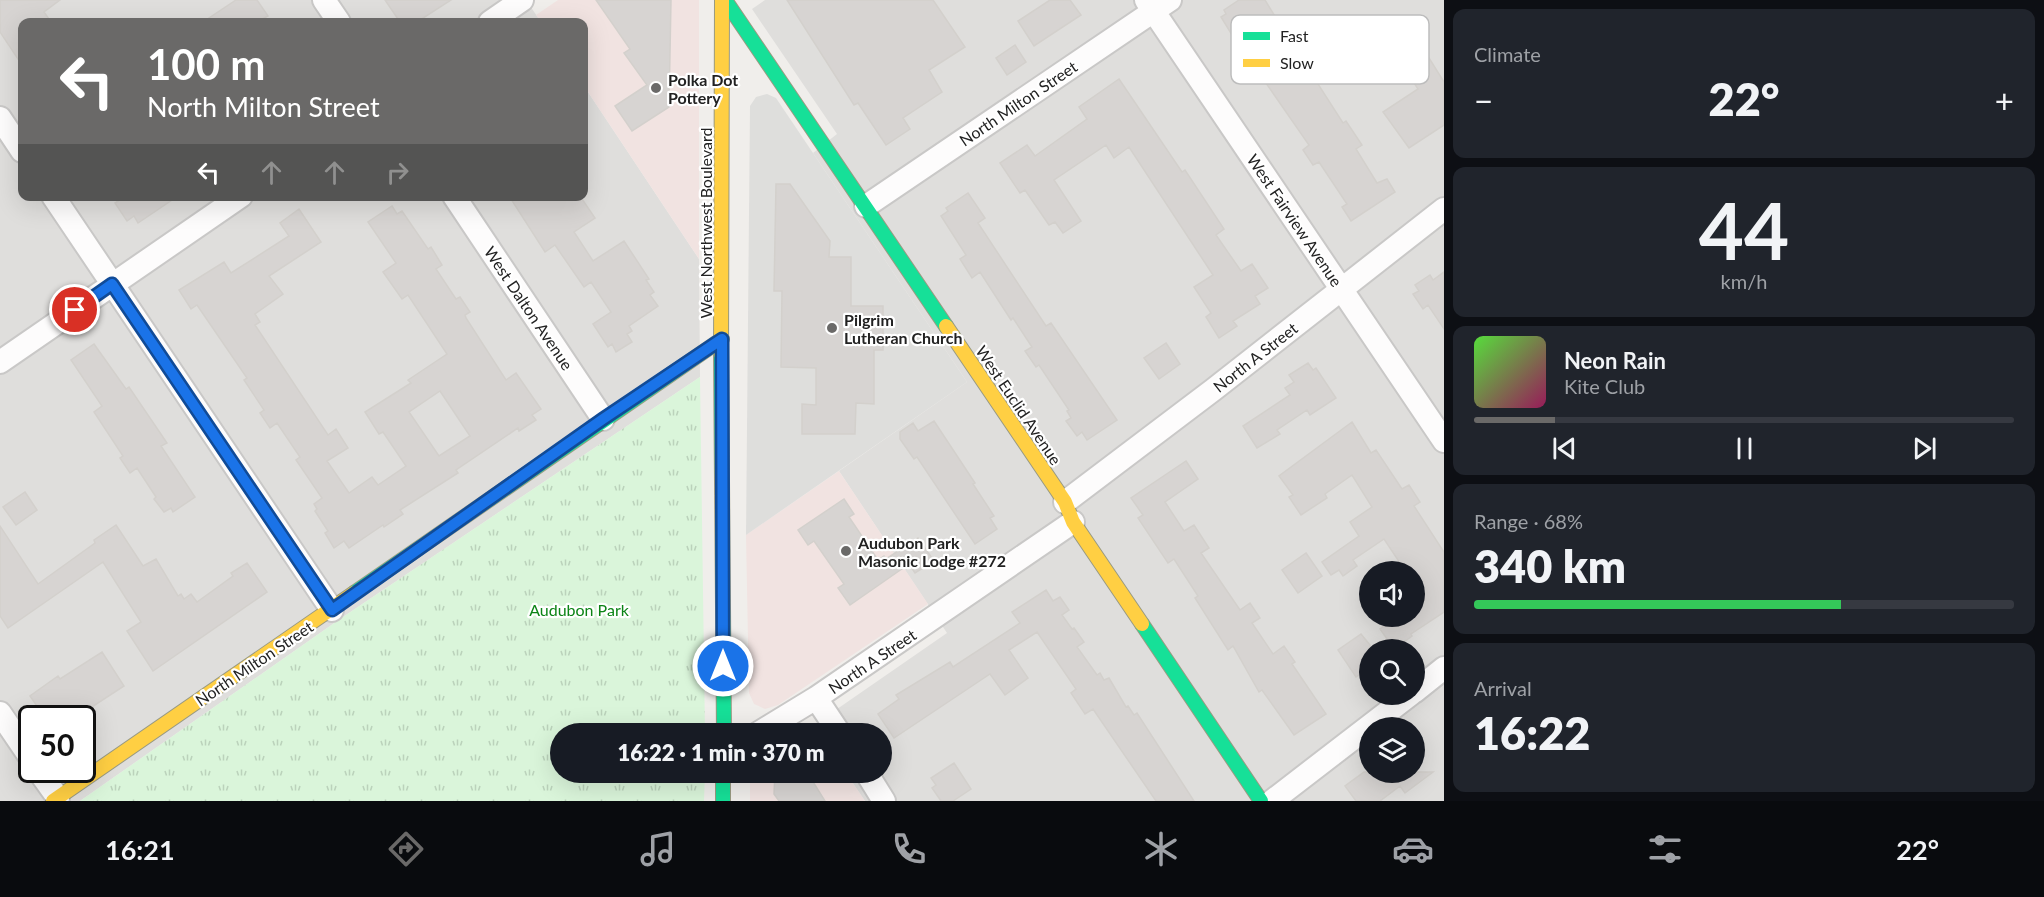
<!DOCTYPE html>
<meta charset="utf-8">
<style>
:root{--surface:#171b24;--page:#20242c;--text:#f1f3f6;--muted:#9ea1a6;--line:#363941;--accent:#6a6968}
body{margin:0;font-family:Lato,sans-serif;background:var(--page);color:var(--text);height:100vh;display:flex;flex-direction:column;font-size:22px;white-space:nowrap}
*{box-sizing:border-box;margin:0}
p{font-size:20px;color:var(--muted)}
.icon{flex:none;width:33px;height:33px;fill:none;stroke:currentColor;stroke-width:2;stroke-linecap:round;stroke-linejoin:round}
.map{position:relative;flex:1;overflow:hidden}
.side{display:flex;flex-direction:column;gap:9px;padding:9px;background:#0d0f14;width:600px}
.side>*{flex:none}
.banner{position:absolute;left:18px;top:18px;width:570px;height:183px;border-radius:12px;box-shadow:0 6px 24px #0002;background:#6a6968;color:#fff;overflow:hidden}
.buttons{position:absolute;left:1359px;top:561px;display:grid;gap:12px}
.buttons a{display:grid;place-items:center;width:66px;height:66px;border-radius:50%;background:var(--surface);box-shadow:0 6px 24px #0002;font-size:30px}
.speed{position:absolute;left:18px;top:705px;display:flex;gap:12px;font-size:30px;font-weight:700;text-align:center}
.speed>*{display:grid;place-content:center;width:78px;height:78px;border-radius:50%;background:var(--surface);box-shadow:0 6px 24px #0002;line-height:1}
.speed .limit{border:3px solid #111;border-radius:9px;background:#fff;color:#111}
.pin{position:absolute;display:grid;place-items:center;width:51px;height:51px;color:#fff;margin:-26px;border:3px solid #fff;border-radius:50%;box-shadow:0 2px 6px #0007}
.me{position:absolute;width:66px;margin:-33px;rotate:0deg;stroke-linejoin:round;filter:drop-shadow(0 0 4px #0008)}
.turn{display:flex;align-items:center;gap:21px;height:126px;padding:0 30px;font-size:27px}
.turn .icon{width:78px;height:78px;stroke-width:2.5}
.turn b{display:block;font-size:42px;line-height:51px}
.lanes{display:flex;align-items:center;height:57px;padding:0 30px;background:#0003;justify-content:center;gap:30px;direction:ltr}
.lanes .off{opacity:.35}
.big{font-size:45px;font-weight:800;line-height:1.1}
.side .tile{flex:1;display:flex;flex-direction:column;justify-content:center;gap:9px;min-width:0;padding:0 21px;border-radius:12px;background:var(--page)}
.side .dial{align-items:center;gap:0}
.dial b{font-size:78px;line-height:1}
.song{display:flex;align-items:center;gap:18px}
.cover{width:72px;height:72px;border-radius:9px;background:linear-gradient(135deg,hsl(110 70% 55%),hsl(330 70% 35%))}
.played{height:6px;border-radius:3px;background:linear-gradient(90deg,var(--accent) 15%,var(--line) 15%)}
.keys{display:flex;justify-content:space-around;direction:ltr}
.heat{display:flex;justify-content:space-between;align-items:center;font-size:33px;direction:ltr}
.charge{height:9px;border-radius:4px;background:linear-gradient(90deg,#34c759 68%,var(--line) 0)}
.trip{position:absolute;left:550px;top:723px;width:342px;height:60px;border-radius:30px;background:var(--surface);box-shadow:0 6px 24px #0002;font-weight:800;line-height:60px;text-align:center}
.tab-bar{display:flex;height:96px;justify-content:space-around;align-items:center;background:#090b0e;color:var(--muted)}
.tab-bar .icon{width:42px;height:42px}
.tab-bar .on{color:var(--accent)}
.tab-bar b{font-size:27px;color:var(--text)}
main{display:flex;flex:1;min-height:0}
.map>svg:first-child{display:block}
.residential{fill:#dfdedc;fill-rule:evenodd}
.commercial{fill:#f1e3e1}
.religious{fill:#dededc}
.park{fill:url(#park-tufts)}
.building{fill:#d7d4d2;stroke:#d3d0cc;stroke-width:1.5;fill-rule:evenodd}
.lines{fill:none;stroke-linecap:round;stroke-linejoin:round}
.street-casing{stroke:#c9c8c7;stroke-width:26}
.fast-casing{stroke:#999a82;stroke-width:16}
.slow-casing{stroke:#999a82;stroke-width:16}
.street{stroke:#fdfcfc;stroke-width:22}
.fast{stroke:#16e098;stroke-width:14}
.slow{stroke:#ffcf43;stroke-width:14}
.route-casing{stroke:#114b97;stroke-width:15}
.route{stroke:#1a73e8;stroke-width:10}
.poi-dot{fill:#6a6968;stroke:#fff;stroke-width:2}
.labels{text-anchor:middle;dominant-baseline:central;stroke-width:4.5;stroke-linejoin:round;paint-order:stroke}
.poi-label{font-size:16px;font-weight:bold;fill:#222;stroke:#fff;text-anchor:start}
.street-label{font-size:16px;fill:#222;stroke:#fff}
.park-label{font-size:16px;fill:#0c8416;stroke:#fff}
.key{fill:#fff;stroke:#bdbdbd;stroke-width:1.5}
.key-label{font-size:16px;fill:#222}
</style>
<main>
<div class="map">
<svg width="1444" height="801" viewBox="0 0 1444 801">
<defs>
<pattern id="park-tufts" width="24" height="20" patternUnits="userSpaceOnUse" patternTransform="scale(1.5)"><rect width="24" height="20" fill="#daf5da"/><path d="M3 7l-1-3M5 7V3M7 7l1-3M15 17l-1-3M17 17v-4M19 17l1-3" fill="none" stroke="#bbd2bb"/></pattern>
</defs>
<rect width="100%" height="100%" fill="#f0eeeb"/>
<!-- residential -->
<path class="residential" d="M0,0H526L541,22H22V196H584V86L699,259L700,377L340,619L80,801H0ZM32,718H82V770H32Z
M765,0H1444V801H865L846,773L882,772V734L820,733L814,725L947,633L839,471L967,382L813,153L837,134L752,9ZM1370,572H1414V616H1370ZM1370,650H1414V694H1370ZM1370,728H1414V772H1370Z"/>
<!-- commercial -->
<path class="commercial" d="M558,0H699V259L584,86V22H541L536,15Z
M839,471L928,604L778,705L765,709L754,704L749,693L746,535Z
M750,772L846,773L865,801H750Z"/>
<!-- religious -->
<path class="religious" d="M767,94L776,98L967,382L746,535L750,106L756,97Z"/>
<!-- park -->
<path class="park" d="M700,377L705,733L561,734V772L705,773L704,801H80L340,619Z"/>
<!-- building -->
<path class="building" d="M0,0H60L44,12L51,22H22V65L0,32Z
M236,0H257L268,16L257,22H203Z
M385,0H451L417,22H400Z
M596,0H671L669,107L632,131L615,106L647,85L624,53L630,49Z
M787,0H933L965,47L929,70L942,92L903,118L910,129L886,145L858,103L854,105Z
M1050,0H1070L1081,15L1034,46L1018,21Z
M1239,0H1265L1298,54L1329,34L1346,59L1316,81L1343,123L1346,121L1362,145L1356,149L1377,183L1387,179L1395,192L1351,221L1342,207L1347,204L1319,162L1313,165L1303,150L1309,145L1252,63L1257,60L1238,31L1232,35L1221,17L1226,14L1224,10Z
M1015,45L1026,62L1007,75L996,58Z
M1424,50L1444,82V125L1409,148L1383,112L1418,89L1402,64Z
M1119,79L1182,172L1185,170L1224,229L1216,235L1241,271L1252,264L1268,288L1255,296L1260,304L1233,321L1237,326L1219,338L1206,317L1211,313L1194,287L1213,275L1129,147L1114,158L1106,145L1054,180L1081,221L1063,233L1055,222L1049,225L1025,190L1020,193L1000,163L1027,145L1035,156L1087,119L1079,107Z
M776,184H790L830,241L829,257H851V306H883V350H874V404L856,403L855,434H802V404L816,405V368L781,367L782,291H774Z
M968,193L985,218L978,223L1046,326L1051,323L1117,420L1087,440L1082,432L1077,436L1066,421L1071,418L1067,411L1069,410L1039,365L1036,367L1025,351L1032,347L1013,318L1011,320L980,272L972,278L960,259L966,255L941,216L948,211L946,208Z
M126,196H178L138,223L134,216L127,221L115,203Z
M509,196H580L595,218L574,232L593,261L624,241L649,279L646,280L654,292L650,295L658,306L629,326L632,331L627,334L632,342L616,352L612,344L608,347L593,324L611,312L591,282L584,287L555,245L545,252Z
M392,206L397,214L402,211L428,249L431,247L442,265L436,269L456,299L460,297L470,312L465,315L466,318L506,380L516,373L541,409L532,415L536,420L519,431L518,428L456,470L458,473L400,510L403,514L384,527L383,525L349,548L344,541L334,548L325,533L328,531L315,511L317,509L314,504L322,498L296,460L300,457L277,423L270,428L260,413L264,410L244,380L247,378L197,305L191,309L179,290L224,262L231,273L289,236L280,223L299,209L321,242L269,276L283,294L255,314L260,322L255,325L328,435L336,429L348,448L327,461L349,493L372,477L378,485L406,466L383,432L379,434L365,412L411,383L408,380L447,354L408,295L402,299L383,272L396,263L368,222ZM440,391L470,436L439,456L409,412Z
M1444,272V329L1428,305L1423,309L1413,294L1419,291L1415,285L1430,275L1433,280Z
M1166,343L1180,364L1159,379L1144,358Z
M94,344L126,389L129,387L167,443L161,446L195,497L173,512L171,508L164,512L154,499L156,497L137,468L130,473L120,458L123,456L94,412L102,406L71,360Z
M1308,363L1313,370L1316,368L1336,398L1310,415L1307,410L1277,430L1280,434L1257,448L1243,426L1290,395L1285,388L1294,382L1289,375Z
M934,421L975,483L973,484L994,516L990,518L997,529L975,544L917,457L914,459L900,439V432L913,423L918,431Z
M1352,422L1371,453L1376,450L1402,489L1409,485L1420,502L1414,506L1444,552V612L1411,634L1412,636L1394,649L1380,629L1398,616H1414V572H1406L1384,539L1353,560L1357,566L1343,576L1339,570L1331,575L1322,562L1359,536L1350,522L1372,507L1352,475L1325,494L1327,498L1301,515L1289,497L1293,495L1279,476Z
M1186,461L1198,479L1165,502L1184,531L1194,525L1209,548L1201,553L1240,610L1250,603L1260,618L1252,623L1273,654L1284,646L1295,662L1292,664L1326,714L1294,735L1262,690L1259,692L1233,646L1228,650L1195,598L1198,596L1174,559L1168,563L1138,518L1143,515L1131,498Z
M25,492L37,510L16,525L3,507Z
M844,499L854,514L849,517L878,560L884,556L886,559L918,538L934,561L915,573L909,564L850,605L838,588L844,584L814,541L808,545L798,530Z
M116,525L143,566L156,559L178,596L181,594L184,599L191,594L197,602L233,576L231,573L247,563L267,592L153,671L127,631L141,622L103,562L8,628L0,616V526L38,584L95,543L94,540Z
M1306,553L1322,576L1298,593L1282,570Z
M1046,590L1053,601L1060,597L1069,610L1062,615L1072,629L1074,628L1084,642L1077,647L1097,675L1100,673L1104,680L1109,678L1126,707L1128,706L1134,715L1137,713L1194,801H1156L1093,709L1085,714L1071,693L1076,689L1037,632L1009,650L1028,678L1005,695L990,674L894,738L878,714L899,699L896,695L950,662L953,667L1020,623L1012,612Z
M1361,634L1370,645V667L1356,677L1338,650Z
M102,652L124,686L75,718H45L30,696L58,676L60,679Z
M954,763L971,789L953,801H941L932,788L936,785L931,778Z
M775,772H807L825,801H779L774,794Z
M1364,772H1433L1405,793L1400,786L1380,801H1356L1345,786Z"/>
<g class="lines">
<!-- street casing -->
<g class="street-casing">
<path id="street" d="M324,0L339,22
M1146,0L1444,441
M490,22L522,0
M0,118L22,151
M53,196L332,610
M454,196L603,419
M866,206L1170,0
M0,362L241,196
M1065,502L1213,390L1444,209
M1414,692L1444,668
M816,698L840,734
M0,713L32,760
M757,734L816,698L1073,522
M38,770L58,798
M866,772L884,801
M1272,801L1411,694"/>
</g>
<!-- fast casing -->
<g class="fast-casing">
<path id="fast" d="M725,0L946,326
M721,354L724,734
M354,593L722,339
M1142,624L1261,801
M723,772V801"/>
</g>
<!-- slow casing -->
<g class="slow-casing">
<path id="slow" d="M946,326L1065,502L1073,522L1142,624
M721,354L722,0
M53,801L354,593"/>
</g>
<!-- street -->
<use href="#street" class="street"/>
<!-- fast -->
<use href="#fast" class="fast"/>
<!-- slow -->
<use href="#slow" class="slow"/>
</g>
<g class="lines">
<!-- route casing -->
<g class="route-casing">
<path id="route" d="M75,310L112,284L332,610L603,419L722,339L723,666"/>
</g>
<!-- route -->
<use href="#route" class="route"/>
</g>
<!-- markers -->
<g class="poi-dot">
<circle cx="656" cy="88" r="6"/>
<circle cx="832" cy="328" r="6"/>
<circle cx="846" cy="551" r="6"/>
</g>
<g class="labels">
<!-- poi labels -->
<g class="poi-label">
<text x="668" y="79">Polka Dot<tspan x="668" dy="18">Pottery</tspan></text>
<text x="844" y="319">Pilgrim<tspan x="844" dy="18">Lutheran Church</tspan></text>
<text x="858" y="542">Audubon Park<tspan x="858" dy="18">Masonic Lodge #272</tspan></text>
</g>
<!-- street labels -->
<g class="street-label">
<text transform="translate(1018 103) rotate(-34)">North Milton Street</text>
<text transform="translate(1295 220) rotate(56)">West Fairview Avenue</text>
<text transform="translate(705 223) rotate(-90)">West Northwest Boulevard</text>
<text transform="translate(529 308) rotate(56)">West Dalton Avenue</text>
<text transform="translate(1255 357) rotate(-38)">North A Street</text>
<text transform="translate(1019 405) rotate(56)">West Euclid Avenue</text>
<text transform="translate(872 661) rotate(-34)">North A Street</text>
<text transform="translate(254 663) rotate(-34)">North Milton Street</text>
</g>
<!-- park labels -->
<g class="park-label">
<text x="579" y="609">Audubon Park</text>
</g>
</g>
<!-- legend -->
<rect x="1231" y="15" width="198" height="69" rx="9" class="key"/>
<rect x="1243" y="32" width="27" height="8" fill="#16e098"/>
<rect x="1243" y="59" width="27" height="8" fill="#ffcf43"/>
<g class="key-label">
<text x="1280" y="42">Fast</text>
<text x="1280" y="69">Slow</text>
</g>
</svg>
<div class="buttons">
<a><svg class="icon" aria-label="sound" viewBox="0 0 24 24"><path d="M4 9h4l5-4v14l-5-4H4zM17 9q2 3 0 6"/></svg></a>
<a><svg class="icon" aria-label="search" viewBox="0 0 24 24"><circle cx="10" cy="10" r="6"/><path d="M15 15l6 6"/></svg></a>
<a><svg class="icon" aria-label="layers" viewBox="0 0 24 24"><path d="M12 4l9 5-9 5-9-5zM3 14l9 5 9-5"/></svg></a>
</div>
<div class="speed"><div class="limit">50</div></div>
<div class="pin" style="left:75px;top:310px;background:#d93025"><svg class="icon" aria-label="arrive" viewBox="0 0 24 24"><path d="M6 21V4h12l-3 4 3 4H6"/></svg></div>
<svg class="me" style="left:723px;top:666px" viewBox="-20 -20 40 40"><circle r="17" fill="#1a73e8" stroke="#fff" stroke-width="3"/><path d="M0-11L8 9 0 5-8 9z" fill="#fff"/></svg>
<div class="trip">16:22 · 1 min · 370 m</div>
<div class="banner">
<div class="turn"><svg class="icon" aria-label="left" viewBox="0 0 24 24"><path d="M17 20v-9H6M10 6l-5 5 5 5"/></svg><div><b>100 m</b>North Milton Street</div></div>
<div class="lanes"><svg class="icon" aria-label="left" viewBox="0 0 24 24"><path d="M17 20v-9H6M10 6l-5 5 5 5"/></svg><svg class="icon off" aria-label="ahead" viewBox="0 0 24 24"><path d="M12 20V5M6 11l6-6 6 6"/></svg><svg class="icon off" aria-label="ahead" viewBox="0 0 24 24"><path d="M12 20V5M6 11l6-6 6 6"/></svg><svg class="icon off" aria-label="right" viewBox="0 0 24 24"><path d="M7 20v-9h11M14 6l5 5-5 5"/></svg></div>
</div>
</div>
<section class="side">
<div class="tile"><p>Climate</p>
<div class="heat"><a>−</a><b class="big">22°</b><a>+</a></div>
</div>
<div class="tile dial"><b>44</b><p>km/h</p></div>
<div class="tile">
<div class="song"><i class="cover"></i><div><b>Neon Rain</b><p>Kite Club</p></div></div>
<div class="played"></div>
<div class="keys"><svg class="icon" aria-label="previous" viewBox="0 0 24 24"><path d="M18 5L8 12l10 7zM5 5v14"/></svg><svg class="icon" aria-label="pause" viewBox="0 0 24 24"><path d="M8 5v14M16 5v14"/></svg><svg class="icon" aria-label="next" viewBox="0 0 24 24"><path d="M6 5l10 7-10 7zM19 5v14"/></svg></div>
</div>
<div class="tile"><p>Range · 68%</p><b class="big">340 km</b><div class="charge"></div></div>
<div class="tile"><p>Arrival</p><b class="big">16:22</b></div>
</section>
</main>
<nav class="tab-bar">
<b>16:21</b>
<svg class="icon on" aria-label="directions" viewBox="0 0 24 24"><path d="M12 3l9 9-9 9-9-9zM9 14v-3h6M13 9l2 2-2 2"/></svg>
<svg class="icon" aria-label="music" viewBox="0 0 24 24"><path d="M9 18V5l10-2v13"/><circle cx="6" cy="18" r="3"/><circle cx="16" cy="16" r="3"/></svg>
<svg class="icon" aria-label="phone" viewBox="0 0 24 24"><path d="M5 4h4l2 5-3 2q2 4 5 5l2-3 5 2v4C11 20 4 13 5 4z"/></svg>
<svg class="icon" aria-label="climate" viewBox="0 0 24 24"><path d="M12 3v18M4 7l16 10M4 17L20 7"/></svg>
<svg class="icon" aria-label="car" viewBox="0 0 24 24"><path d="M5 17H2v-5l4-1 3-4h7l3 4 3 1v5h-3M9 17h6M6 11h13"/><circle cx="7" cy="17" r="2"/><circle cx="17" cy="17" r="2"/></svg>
<svg class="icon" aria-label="filters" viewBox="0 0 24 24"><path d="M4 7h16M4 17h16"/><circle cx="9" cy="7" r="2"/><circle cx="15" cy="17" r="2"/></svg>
<b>22°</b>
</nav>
